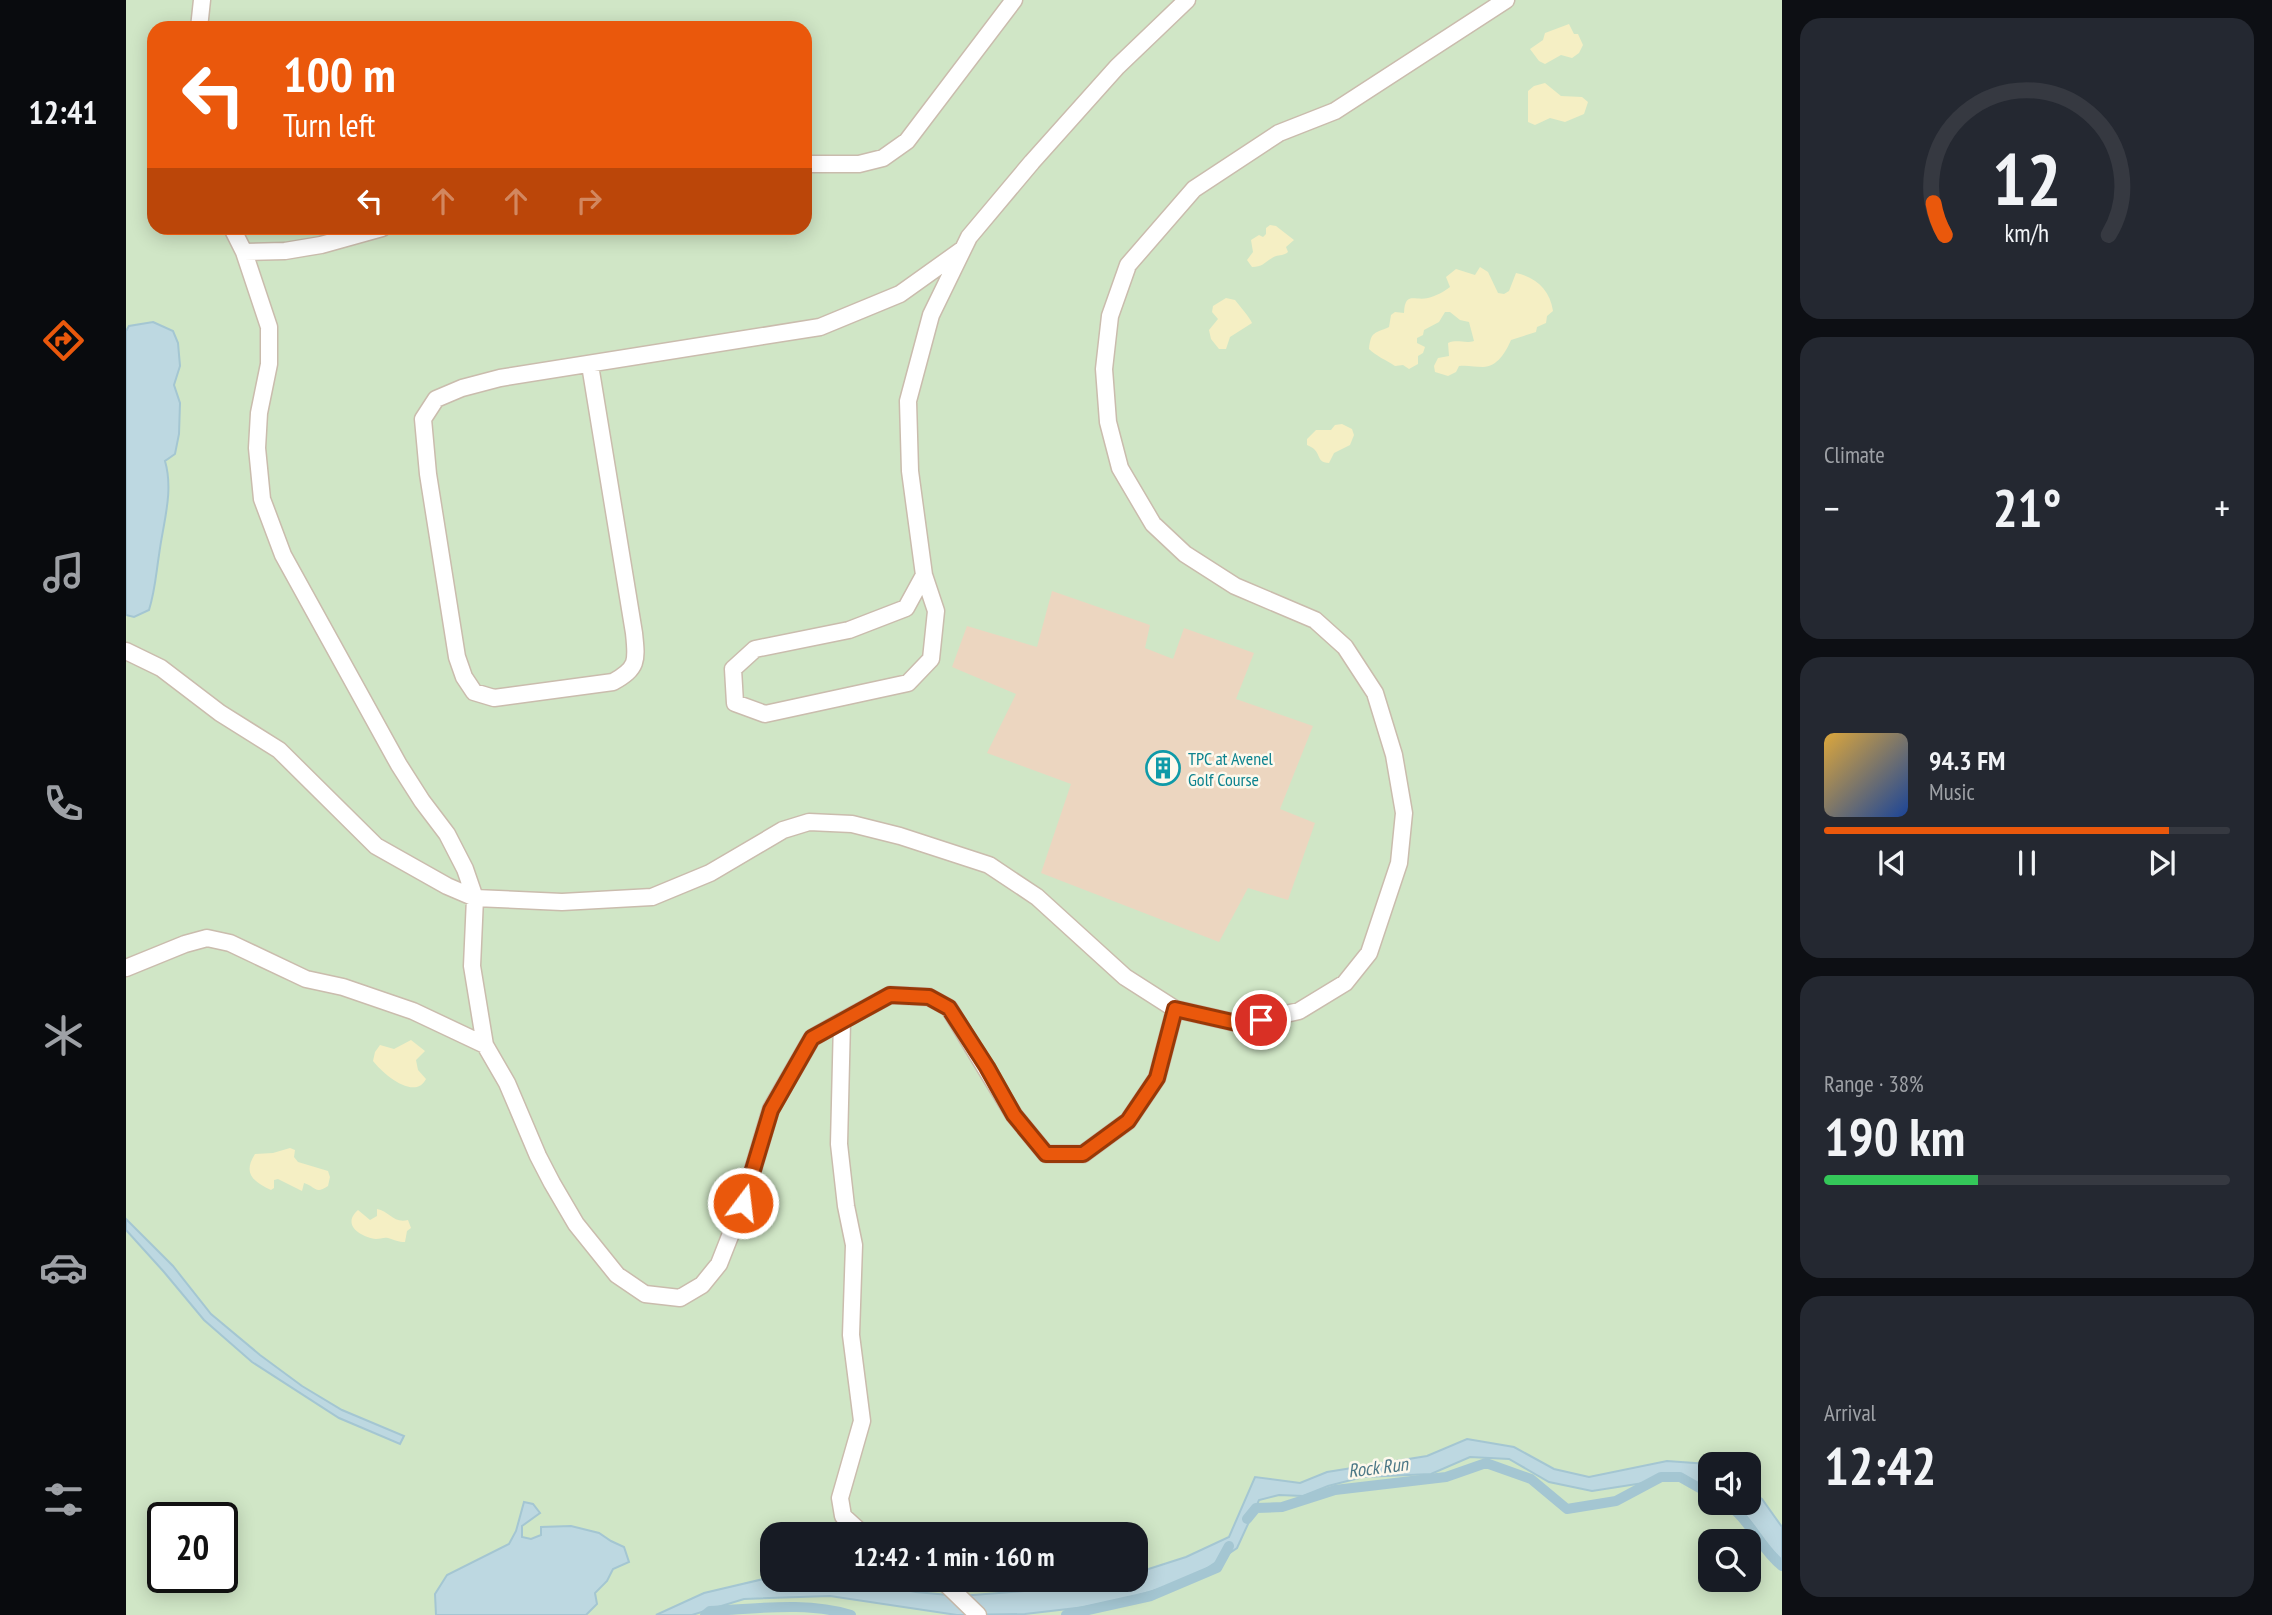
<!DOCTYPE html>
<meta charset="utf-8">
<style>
:root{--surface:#171b24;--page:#242831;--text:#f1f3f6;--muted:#9ea1a6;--line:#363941;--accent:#ea580c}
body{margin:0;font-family:"PT Sans Narrow",sans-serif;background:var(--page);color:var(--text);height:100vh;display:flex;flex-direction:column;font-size:26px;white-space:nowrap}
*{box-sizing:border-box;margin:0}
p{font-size:23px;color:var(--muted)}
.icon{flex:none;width:38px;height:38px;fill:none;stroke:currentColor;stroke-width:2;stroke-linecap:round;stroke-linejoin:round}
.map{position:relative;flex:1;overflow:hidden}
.drawer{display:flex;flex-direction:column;gap:18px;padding:18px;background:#0d0f14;width:490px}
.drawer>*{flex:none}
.guide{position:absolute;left:21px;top:21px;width:665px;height:214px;border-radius:21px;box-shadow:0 4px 18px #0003;background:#ea580c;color:#fff;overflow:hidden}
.controls{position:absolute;left:1572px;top:1452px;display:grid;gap:14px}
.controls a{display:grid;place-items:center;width:63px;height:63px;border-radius:14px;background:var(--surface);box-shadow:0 4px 18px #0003;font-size:35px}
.speed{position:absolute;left:21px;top:1502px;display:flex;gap:14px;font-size:35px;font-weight:700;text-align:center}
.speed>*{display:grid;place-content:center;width:91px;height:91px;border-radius:50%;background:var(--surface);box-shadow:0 4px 18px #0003;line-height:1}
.speed .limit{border:4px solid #111;border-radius:10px;background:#fff;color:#111}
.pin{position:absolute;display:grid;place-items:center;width:60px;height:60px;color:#fff;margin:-30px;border:4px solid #fff;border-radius:50%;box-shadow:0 2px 7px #0007}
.me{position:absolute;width:77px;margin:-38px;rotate:15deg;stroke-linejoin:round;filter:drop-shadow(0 0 5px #0008)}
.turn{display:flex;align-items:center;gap:24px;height:147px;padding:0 21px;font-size:32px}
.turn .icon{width:91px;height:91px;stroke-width:2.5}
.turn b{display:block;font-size:49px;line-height:60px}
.lanes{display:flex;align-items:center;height:66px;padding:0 21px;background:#0003;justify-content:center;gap:35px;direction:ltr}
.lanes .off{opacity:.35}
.big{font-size:52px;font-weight:800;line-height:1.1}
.drawer .widget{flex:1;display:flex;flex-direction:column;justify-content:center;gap:10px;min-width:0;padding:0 24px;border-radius:21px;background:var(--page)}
.drawer .dial{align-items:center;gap:0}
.dial svg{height:182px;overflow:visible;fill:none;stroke:var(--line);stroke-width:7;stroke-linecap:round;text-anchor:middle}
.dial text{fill:var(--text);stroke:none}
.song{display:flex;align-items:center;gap:21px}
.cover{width:84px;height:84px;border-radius:10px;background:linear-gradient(135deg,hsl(40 70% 55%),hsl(220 70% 35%))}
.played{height:7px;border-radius:4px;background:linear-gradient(90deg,var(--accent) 85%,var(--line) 85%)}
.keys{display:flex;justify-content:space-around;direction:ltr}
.heat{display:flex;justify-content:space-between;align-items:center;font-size:38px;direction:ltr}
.charge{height:10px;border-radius:5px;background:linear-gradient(90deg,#34c759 38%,var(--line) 0)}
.trip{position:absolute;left:634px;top:1522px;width:388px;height:70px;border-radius:21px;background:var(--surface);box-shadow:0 4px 18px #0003;font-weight:800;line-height:70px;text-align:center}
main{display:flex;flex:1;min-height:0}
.tab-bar{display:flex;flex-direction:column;width:126px;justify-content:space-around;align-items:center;background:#090b0e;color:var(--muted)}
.tab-bar .icon{width:49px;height:49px}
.tab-bar .selected{color:var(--accent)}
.tab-bar b{font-size:32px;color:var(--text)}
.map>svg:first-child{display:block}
.green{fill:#d0e6c6;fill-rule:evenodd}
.sand{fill:#f5efc4}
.water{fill:#bdd8e1;stroke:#a4c6d2;stroke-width:2}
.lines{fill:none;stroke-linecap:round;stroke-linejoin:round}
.stream{stroke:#a4c6d2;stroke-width:10}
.building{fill:#ecd6c0}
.lane-casing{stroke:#cabcad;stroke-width:19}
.lane{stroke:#fff;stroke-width:16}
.route-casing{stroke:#983908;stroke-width:18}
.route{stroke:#ea580c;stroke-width:12}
.labels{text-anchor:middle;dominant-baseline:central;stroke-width:5;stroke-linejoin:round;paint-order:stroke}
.culture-label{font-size:18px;fill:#0d838f;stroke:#fdf8ec;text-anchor:start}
.water-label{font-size:19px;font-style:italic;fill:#4d7887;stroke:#fdf8ec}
</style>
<main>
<nav class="tab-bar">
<b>12:41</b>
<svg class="icon selected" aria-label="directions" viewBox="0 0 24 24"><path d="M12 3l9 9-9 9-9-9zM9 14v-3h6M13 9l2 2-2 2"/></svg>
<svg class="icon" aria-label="music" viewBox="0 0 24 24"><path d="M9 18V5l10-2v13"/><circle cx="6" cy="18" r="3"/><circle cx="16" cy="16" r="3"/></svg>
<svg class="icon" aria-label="phone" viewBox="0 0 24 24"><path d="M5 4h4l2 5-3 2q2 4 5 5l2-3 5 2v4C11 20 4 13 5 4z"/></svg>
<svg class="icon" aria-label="climate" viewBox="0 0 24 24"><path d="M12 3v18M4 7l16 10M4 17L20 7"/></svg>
<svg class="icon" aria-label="car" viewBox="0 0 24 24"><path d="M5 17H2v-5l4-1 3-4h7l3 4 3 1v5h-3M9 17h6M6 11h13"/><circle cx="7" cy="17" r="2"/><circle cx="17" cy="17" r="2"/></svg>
<svg class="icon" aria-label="filters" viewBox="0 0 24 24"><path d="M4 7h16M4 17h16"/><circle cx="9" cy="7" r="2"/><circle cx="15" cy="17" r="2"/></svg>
</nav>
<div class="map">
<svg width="1656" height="1615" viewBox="0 0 1656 1615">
<rect width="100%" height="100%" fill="#faf4e6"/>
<!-- green -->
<path class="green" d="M0,0H1656V1615H0ZM28,28H679V228H28ZM1584,1465H1622V1503H1584ZM37,1517H96V1577H37ZM646,1535H1010V1580H646ZM1584,1542H1622V1580H1584Z"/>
<!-- sand -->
<path class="sand" d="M1443,24L1448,34H1452L1457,45L1453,53L1446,58L1435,55L1419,64L1413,61L1404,49L1417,40L1419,33Z
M1419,83L1435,96L1456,97L1462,102L1458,114L1439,122L1424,118L1409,125L1402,122V91L1408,86Z
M1144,225L1150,226L1168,240L1160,247L1162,252C1156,257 1152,254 1146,258C1138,263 1136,267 1126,267L1121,260L1127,252L1125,240L1133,235L1137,237L1140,234V228Z
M1354,267L1362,272L1372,293L1378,294L1383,291L1390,273C1410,277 1424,290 1427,311L1421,316L1420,323L1411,327L1410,332L1385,340C1380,352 1371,367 1357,367C1349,367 1342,365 1333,366L1330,372L1322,376L1309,372L1308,366L1312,358L1323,356L1322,343C1332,339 1339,344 1348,341L1343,322L1334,320L1324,312H1319L1313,322L1298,330L1297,335L1291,338V343L1299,347L1297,353L1292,356V364L1283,369L1277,365L1269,366C1260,360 1250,356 1243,349C1245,331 1248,334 1263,327L1265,315L1269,312L1278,313C1279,291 1288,301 1302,298C1309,296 1318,292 1324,287L1320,277L1330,269L1349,275Z
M1100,298L1109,300C1113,305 1124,318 1126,323L1104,337L1100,349H1093L1085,339L1083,330L1092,319L1086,312L1087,306Z
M1216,424L1226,429L1228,435L1224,445L1208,453L1203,463C1191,462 1195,456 1188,449C1186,447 1183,446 1181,445V439L1190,430H1205L1209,425Z
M285,1040L299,1051L290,1060L292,1070L300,1079C289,1101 257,1074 247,1061L249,1052L254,1045L268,1049Z
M164,1148L169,1150L168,1157L172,1162L202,1171L204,1177L202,1186C189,1195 189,1186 178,1183L176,1191L152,1179L148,1180V1188L145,1190C126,1181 117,1173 129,1154L147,1153Z
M251,1209C263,1211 268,1224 282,1220L285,1228L281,1231L279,1242C272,1242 269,1240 262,1238C258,1237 254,1239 250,1239C235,1237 215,1225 232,1210L244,1220L251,1216Z"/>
<!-- water -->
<path class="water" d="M27,322L47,331L52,343L54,366L48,385L54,403L53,434L49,454L39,461C48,492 37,523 33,555C30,574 29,591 23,610L8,617L0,615V331L3,326Z
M0,1219L47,1266L85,1314L134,1355L176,1386L216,1410L278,1436L274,1444L213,1418L126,1362L78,1320L38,1272L0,1230Z
M1341,1439L1388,1447L1428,1469L1463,1477L1541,1461L1582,1464L1584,1490L1576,1485L1543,1479L1466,1491L1423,1482L1383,1459L1344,1457L1305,1474L1237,1477L1202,1486L1177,1496L1153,1495L1133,1500L1111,1548L1065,1579L1007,1597L959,1607L899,1614L831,1615L704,1596L618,1599L566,1615H530L578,1593L646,1577V1580H728L790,1592L834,1596L898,1591L952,1580H1010V1573L1060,1557L1103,1537L1129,1477L1174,1483L1201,1472L1301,1456Z
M1622,1490L1636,1499L1656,1527V1560C1636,1543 1627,1517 1605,1503H1622Z
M398,1502L407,1504L414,1513L396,1526V1537L405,1539L415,1535V1527L445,1526L473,1533L485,1541L498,1547L503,1562L487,1569L481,1581L469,1593L471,1604L460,1615H310L309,1594L321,1575L383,1544L390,1531Z"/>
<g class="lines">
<!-- stream -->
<path class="stream" d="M1599,1503C1624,1518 1633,1548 1656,1566
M1121,1519L1130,1508L1156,1507L1209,1490L1320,1477L1360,1463L1405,1479L1441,1509L1490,1501L1535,1477H1554L1584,1494
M579,1615L584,1611C629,1609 681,1601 725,1615
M940,1615L1025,1596L1091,1568L1103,1546"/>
</g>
<!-- building -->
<path class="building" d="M926,591L1024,625L1019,648L1047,659L1058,628L1128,653L1110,699L1187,726L1154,809L1189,823L1162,900L1122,888L1093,942L915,873L945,784L861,753L890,694L826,667L841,626L911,647Z"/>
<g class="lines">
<!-- lane casing -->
<g class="lane-casing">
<path id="lane" d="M73,28L76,0
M679,164H733L757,158L781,141L888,0
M106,228L118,252L143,327V364L133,413L131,448L136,499L157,555L273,765L296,801L321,834L339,869L349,898L346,966L359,1045L381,1083L412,1156L426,1183L450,1224L491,1275L519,1294L554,1298L576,1285L593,1264L617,1203L645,1109L686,1038L716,1021L713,1144L720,1206L728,1245L725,1335L736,1421L714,1498L717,1516L738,1535
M118,252L159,251L195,245L256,228
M464,365L508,633C511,661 512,668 487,682L368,698L348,692L338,677L331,657L302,474L297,419L310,399L336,388L374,378L694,327L774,294L837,249
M798,575L780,608L723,630L629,649L607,669L609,703L639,714L782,683L805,659L810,611L798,575L784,471L782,401L805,315L843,237L906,162L991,67L1061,0
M0,651L35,668L94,713L153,750L250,846L321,886L349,898L436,902L526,897L584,873L657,830L683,822L726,824L774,836L863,865L911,897L999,977L1049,1009L1115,1024L1173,1011L1219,983L1243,953L1273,863L1278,813L1268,755L1249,693L1219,647L1189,620L1109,586L1059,554L1027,524L994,468L982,422L978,369L984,316L1002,265L1068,189L1153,133L1209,111L1380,0
M0,968L59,944L81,938L104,943L180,979L217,987L287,1011L359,1045
M716,1021L764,995L803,997L823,1008L888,1115L920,1154H957L1002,1121L1031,1078L1049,1009
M816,1580L852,1615"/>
</g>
<!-- lane -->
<use href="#lane" class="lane"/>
</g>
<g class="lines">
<!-- route casing -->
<g class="route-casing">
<path id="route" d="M617,1203L645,1110L686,1038L764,995L803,997L823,1008L861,1067L888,1115L920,1154H957L1002,1121L1031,1078L1049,1009L1115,1024L1135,1020"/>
</g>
<!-- route -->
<use href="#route" class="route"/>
</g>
<!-- icons -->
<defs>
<g id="building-ring" transform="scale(1.75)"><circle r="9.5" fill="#fdf8ec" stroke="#0f9aa8" stroke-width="1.5"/><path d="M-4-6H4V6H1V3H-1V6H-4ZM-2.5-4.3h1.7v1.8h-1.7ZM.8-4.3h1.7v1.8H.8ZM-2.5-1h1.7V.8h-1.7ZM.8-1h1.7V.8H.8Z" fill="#0f9aa8"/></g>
</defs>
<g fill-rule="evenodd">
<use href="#building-ring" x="1037" y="768"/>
</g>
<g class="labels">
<!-- culture labels -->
<g class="culture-label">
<text x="1062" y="758">TPC at Avenel<tspan x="1062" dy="21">Golf Course</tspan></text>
</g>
<!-- water labels -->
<g class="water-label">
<text transform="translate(1252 1467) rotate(-7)">Rock Run</text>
</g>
</g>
</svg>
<div class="controls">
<a><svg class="icon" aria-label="sound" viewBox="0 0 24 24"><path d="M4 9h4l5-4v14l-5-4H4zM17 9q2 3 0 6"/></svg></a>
<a><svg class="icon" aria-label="search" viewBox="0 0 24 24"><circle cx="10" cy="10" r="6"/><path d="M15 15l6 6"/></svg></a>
</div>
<div class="speed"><div class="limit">20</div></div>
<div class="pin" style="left:1135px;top:1020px;background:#d93025"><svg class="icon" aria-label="arrive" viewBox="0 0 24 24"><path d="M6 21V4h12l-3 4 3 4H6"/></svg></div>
<svg class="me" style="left:617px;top:1203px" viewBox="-20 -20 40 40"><circle r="17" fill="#ea580c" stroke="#fff" stroke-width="3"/><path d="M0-11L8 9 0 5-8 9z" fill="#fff"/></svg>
<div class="trip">12:42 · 1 min · 160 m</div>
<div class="guide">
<div class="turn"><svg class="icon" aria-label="left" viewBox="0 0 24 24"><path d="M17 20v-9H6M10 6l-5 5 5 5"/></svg><div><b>100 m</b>Turn left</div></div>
<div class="lanes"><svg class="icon" aria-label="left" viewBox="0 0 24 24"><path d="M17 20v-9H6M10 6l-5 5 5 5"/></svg><svg class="icon off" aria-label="ahead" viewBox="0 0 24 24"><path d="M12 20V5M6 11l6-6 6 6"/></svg><svg class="icon off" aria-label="ahead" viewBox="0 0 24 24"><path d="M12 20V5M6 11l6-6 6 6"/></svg><svg class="icon off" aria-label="right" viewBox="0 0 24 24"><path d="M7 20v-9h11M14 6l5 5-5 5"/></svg></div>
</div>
</div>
<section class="drawer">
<div class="widget dial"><svg viewBox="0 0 100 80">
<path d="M14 69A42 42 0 1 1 86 69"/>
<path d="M14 69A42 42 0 0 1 9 55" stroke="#ea580c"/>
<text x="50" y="56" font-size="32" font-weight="700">12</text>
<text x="50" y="72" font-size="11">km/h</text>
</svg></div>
<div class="widget"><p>Climate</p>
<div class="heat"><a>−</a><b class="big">21°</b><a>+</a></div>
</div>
<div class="widget">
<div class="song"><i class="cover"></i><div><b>94.3 FM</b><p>Music</p></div></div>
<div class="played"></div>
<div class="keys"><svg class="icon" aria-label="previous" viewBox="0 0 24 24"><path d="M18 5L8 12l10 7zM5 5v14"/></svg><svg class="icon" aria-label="pause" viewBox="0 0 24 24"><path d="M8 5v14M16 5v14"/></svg><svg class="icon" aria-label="next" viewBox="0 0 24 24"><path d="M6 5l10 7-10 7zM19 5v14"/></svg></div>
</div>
<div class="widget"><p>Range · 38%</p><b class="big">190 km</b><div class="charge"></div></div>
<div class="widget"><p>Arrival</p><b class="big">12:42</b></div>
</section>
</main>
